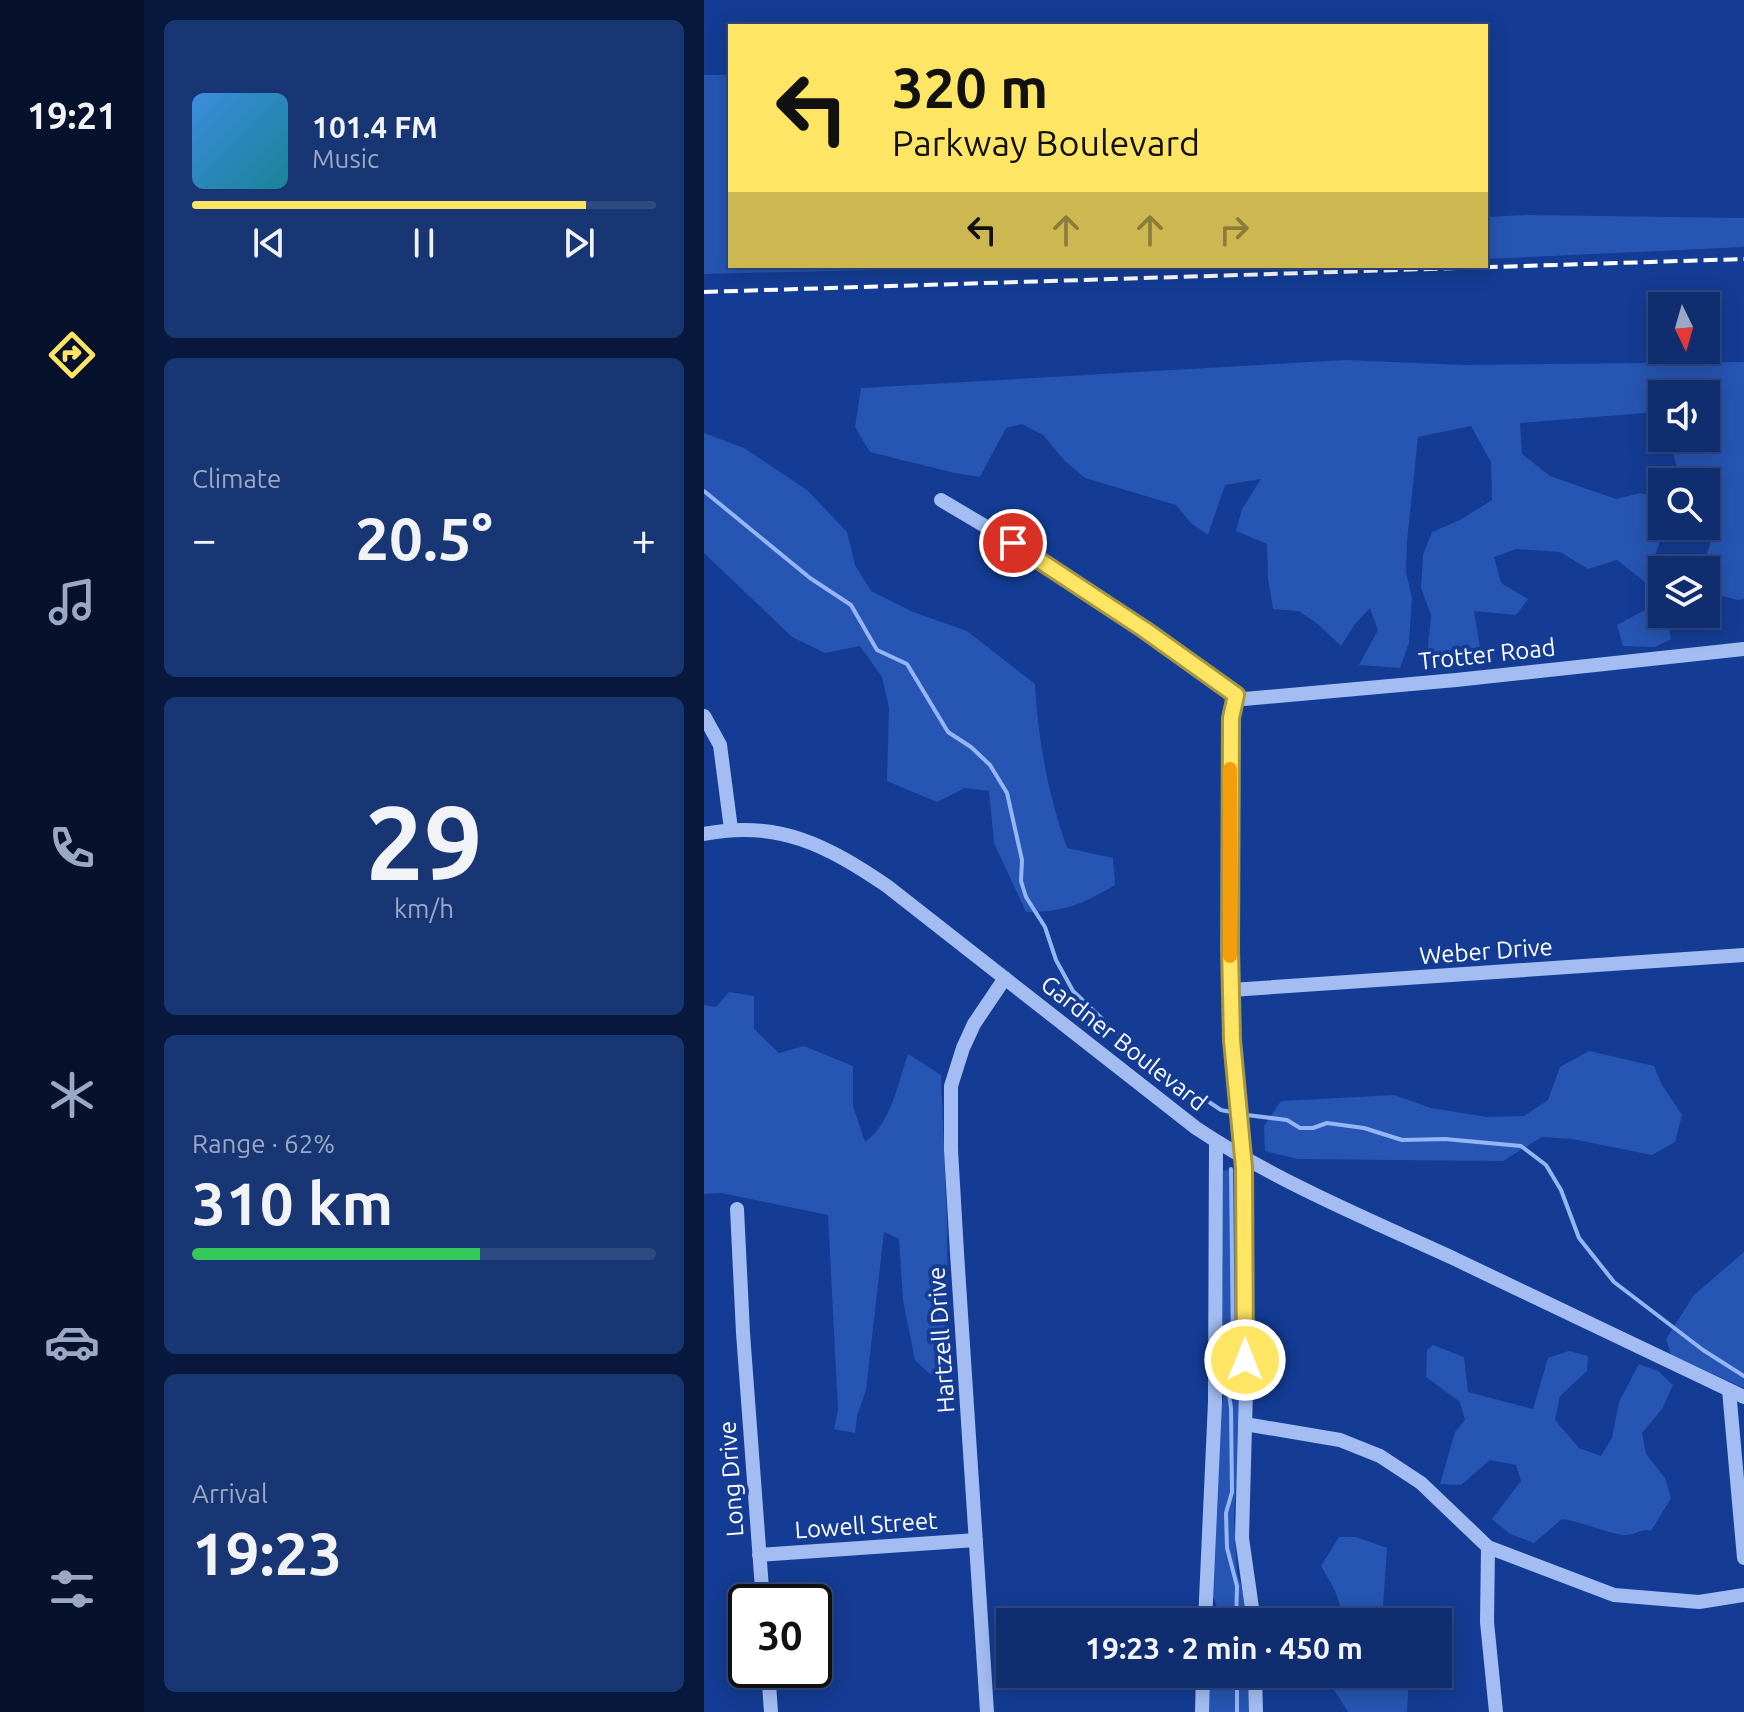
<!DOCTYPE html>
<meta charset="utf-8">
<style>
:root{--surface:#0f2d6f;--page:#183574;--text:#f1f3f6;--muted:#9ba8c3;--line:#2f4982;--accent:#ffe564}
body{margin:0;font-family:Ubuntu,sans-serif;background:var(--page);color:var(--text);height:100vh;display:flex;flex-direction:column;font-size:30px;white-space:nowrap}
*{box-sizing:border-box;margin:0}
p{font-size:26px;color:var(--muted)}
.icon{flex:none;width:44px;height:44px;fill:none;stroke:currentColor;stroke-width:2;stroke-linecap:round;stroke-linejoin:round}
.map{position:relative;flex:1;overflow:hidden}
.drawer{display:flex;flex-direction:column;gap:20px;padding:20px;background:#08193d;width:560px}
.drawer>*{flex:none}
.banner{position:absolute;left:24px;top:24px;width:760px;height:244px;border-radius:0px;box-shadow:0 4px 20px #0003,0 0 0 2px var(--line);background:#ffe564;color:#111;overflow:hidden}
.needle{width:52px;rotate:175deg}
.tools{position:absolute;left:944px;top:292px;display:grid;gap:16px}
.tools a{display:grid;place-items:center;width:72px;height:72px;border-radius:0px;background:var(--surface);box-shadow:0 4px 20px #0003,0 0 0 2px var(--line);font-size:40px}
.speed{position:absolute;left:24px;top:1584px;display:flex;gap:16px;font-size:40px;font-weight:700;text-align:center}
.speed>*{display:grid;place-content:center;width:104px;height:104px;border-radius:50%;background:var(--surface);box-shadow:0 4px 20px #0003,0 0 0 2px var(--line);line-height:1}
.speed .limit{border:4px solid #111;border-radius:12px;background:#fff;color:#111}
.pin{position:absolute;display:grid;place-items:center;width:68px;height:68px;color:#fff;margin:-34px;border:4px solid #fff;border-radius:50%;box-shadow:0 2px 8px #0007}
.me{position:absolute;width:88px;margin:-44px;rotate:0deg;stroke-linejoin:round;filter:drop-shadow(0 0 6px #0008)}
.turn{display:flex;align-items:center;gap:28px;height:168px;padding:0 32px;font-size:36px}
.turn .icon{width:104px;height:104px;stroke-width:2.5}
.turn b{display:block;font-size:56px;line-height:68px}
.lanes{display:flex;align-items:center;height:76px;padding:0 32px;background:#0003;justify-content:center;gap:40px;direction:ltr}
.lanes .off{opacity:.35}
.big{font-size:60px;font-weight:700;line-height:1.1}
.drawer .tile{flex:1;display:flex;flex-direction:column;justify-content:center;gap:12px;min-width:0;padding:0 28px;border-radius:12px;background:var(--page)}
.drawer .dial{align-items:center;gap:0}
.dial b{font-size:104px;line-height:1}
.song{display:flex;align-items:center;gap:24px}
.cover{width:96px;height:96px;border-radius:12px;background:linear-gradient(135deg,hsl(210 70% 55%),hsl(190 70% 35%))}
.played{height:8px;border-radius:4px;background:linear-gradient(90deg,var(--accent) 85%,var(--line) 85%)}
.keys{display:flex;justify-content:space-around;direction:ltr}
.heat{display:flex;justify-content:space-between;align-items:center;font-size:44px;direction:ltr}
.charge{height:12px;border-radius:6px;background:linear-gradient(90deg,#34c759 62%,var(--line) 0)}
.trip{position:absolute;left:292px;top:1608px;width:456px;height:80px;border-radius:0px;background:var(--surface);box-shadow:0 4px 20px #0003,0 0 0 2px var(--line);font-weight:700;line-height:80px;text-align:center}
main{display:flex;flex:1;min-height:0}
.tabs{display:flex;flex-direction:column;width:144px;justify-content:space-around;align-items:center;background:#06122c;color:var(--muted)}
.tabs .icon{width:56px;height:56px}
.tabs .selected{color:var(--accent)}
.tabs b{font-size:36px;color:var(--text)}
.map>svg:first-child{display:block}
.green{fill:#2655b3}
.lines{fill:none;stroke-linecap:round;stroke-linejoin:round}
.stream{stroke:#95b6f5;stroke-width:4}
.minor{stroke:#a3bdf2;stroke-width:14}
.rail{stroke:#fff;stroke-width:4;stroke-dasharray:14 6;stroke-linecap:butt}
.route-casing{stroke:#a69541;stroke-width:20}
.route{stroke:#ffe564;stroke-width:14}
.slow{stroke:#f59e0b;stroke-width:14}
.labels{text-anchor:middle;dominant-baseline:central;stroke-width:8;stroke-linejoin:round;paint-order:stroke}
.street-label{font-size:24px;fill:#fff;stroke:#143c94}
</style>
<main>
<nav class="tabs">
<b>19:21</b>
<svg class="icon selected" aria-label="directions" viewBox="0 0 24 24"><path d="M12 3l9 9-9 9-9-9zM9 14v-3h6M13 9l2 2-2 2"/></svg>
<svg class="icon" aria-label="music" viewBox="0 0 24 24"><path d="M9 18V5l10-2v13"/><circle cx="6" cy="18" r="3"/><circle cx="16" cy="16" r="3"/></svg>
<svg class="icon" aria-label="phone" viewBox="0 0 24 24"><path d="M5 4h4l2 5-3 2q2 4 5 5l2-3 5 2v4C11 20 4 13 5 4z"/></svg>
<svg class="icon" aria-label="climate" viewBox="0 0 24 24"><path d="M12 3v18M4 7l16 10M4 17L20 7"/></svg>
<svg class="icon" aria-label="car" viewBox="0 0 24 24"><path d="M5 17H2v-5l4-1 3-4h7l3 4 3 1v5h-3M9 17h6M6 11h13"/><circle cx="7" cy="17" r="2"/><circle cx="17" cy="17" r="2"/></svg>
<svg class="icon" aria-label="filters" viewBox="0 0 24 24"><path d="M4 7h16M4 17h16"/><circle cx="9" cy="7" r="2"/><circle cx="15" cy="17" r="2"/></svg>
</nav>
<section class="drawer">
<div class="tile">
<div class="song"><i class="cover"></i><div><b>101.4 FM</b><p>Music</p></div></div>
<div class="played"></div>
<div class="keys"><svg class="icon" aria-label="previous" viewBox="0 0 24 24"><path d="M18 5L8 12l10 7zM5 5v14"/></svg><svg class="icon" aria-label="pause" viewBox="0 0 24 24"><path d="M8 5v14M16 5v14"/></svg><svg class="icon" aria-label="next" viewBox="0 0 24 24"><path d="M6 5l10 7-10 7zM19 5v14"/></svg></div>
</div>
<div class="tile"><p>Climate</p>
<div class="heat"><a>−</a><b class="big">20.5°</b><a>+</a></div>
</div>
<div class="tile dial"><b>29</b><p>km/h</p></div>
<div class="tile"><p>Range · 62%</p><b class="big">310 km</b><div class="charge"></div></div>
<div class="tile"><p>Arrival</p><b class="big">19:23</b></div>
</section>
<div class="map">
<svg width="1040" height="1712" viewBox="0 0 1040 1712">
<rect width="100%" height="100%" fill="#143c94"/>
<!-- green -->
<path class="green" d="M0,75H26V266H409C384,272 358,268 332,267C306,267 281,270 255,268L0,274Z
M822,215L1040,218V247L782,259V217Z
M641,360L760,365L1040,362V599L1034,600L1002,592L1000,563L1008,538L1001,526L1002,482H977L965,438H1002V394H958V422L953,412L816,423L818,454L846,476L912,499L936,493L958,498L959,532L950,559L956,577L958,614H962L967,639L951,647L919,646L913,625L941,610V582L913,560L884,569L856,552L812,549L790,557L797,583L824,599L812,615L770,611L778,660L723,659L727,615L717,588L719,555L728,532L756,520L788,500L787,462L767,426L714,437L703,541L702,572L708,598L705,643L696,668L655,665L674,630L666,608L651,624L637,646L615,625L595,611L569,609L564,578L563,544L532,531L538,509L557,479L521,485L504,535L487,523L472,505L381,478L361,461L339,435L318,424L302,428L276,477L251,473L166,452L151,427L157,388Z
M0,433L40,448L103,490L143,532L151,565L167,591L209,612L263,631L331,684C334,740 344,795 363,848L409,858L411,885C379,904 360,912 322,912L290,843L285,791L261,788L233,802L183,781L185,708L178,677L156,646L121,653L88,637L0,553Z
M25,992L50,996V1029L75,1053L100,1046L149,1066V1106L161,1142C187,1124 194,1083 204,1054L237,1075L243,1221L244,1372L226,1374L211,1360L199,1300L195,1239L180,1232L162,1390L153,1416L151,1433L130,1429L134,1410L124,1215L17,1193L0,1194V1005L12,1007Z
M885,1051L950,1066L958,1085L978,1115L971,1142L948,1155L868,1139L838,1137L799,1161L593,1159L561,1151L560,1126L577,1101L690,1095L727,1108L782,1117L820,1116L844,1100L856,1067Z
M530,1168L534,1180L539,1383L530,1517L533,1573L542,1600L544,1622H515L517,1616L508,1594L516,1418L521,1386L518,1348L519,1171Z
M1040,1252V1388L967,1355L962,1339L990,1295Z
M729,1345L760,1357L764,1392L829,1409L844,1358L865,1351L884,1356L883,1371L856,1396L851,1420L875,1448L897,1456L908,1438L915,1402L935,1364L954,1371L969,1385L958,1409L938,1433L942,1454L961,1478L967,1498L947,1531C937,1528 931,1535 922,1535C907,1535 877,1521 858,1519L830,1543L806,1534L788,1519L817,1481L812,1465L786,1460L757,1485L736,1484L751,1432L761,1420L756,1402L722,1377L723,1350Z
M635,1537H652L683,1548L678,1622H636C641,1603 626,1582 617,1566Z
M505,1674H545L546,1712H503Z
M628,1674H705L703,1712H644L627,1685Z"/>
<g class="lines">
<!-- stream -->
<path class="stream" d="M0,491L106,578L147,605L173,650L203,664L244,732L267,747L286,765L303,793L318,860L317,881L322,897L341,927L352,960L369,991L413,1033L472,1080L517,1110L527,1112
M543,1115L583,1120L596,1128H609L623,1123L660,1128L698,1140L741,1139L817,1146L842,1165L857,1190L875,1238L910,1282L999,1350L1040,1376
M527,1169L529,1352L524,1388L527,1408L528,1492L522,1513L523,1548L533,1586L532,1622
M533,1712V1674"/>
<!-- minor -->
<path class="minor" d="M237,500L333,557L540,699L752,680L1040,649
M532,695L527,718L525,926L528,1040L540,1168L542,1390L538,1538L550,1622
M0,716L16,745L27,829
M0,834C74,819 124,846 183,886L492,1128C573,1182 666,1220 753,1260C849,1305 944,1352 1040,1397
M527,990L1040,955
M33,1209L39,1333L59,1602
M1025,1390L1040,1558
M541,1424L636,1440L676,1456L717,1483L784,1547L910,1595L995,1602L1040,1595
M784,1547L783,1622L792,1712
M55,1555L272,1540
M501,1622L511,1402L512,1141
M64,1670L67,1712
M551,1674L552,1712
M283,1712L253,1253L247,1150V1086L259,1048L270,1024L301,978
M498,1712L499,1674"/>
<!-- rail -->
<path class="rail" d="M0,292L1040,259"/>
</g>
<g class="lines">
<!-- route casing -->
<g class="route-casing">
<path id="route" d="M309,543L441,630L532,695L527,718L526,948L528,1040L540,1168L541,1360"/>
</g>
<!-- route -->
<use href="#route" class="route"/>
<!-- slow -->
<path class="slow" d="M526,956V769"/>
</g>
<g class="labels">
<!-- street labels -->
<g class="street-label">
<text transform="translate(783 654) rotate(-6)">Trotter Road</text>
<text transform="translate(782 951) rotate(-4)">Weber Drive</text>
<text transform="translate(420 1043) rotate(38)">Gardner Boulevard</text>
<text transform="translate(237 1340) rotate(-94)">Hartzell Drive</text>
<text transform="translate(27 1479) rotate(-94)">Long Drive</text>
<text transform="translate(162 1525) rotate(-4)">Lowell Street</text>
</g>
</g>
</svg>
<div class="tools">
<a><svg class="needle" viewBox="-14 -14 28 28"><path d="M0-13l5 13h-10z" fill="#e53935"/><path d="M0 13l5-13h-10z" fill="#9ba8c3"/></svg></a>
<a><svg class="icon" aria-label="sound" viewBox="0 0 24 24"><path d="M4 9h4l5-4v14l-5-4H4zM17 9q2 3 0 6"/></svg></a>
<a><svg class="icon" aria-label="search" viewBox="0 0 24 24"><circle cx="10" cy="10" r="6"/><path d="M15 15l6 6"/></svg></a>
<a><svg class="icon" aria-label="layers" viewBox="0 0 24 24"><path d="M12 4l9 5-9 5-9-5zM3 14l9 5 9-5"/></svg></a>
</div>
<div class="speed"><div class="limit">30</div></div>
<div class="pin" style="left:309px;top:543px;background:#d93025"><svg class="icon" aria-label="arrive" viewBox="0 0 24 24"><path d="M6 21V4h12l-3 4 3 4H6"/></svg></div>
<svg class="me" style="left:541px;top:1360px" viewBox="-20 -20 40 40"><circle r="17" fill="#ffe564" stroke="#fff" stroke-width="3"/><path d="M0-11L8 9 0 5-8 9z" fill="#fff"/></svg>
<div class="trip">19:23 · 2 min · 450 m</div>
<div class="banner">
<div class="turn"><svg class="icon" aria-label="left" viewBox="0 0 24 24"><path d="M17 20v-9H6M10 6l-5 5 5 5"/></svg><div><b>320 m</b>Parkway Boulevard</div></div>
<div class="lanes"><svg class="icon" aria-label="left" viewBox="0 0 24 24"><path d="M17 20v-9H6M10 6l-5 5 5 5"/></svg><svg class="icon off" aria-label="ahead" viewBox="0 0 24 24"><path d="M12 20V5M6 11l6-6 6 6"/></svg><svg class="icon off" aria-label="ahead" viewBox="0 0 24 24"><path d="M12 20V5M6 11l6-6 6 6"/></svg><svg class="icon off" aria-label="right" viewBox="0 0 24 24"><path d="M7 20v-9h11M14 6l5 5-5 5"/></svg></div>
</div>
</div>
</main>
